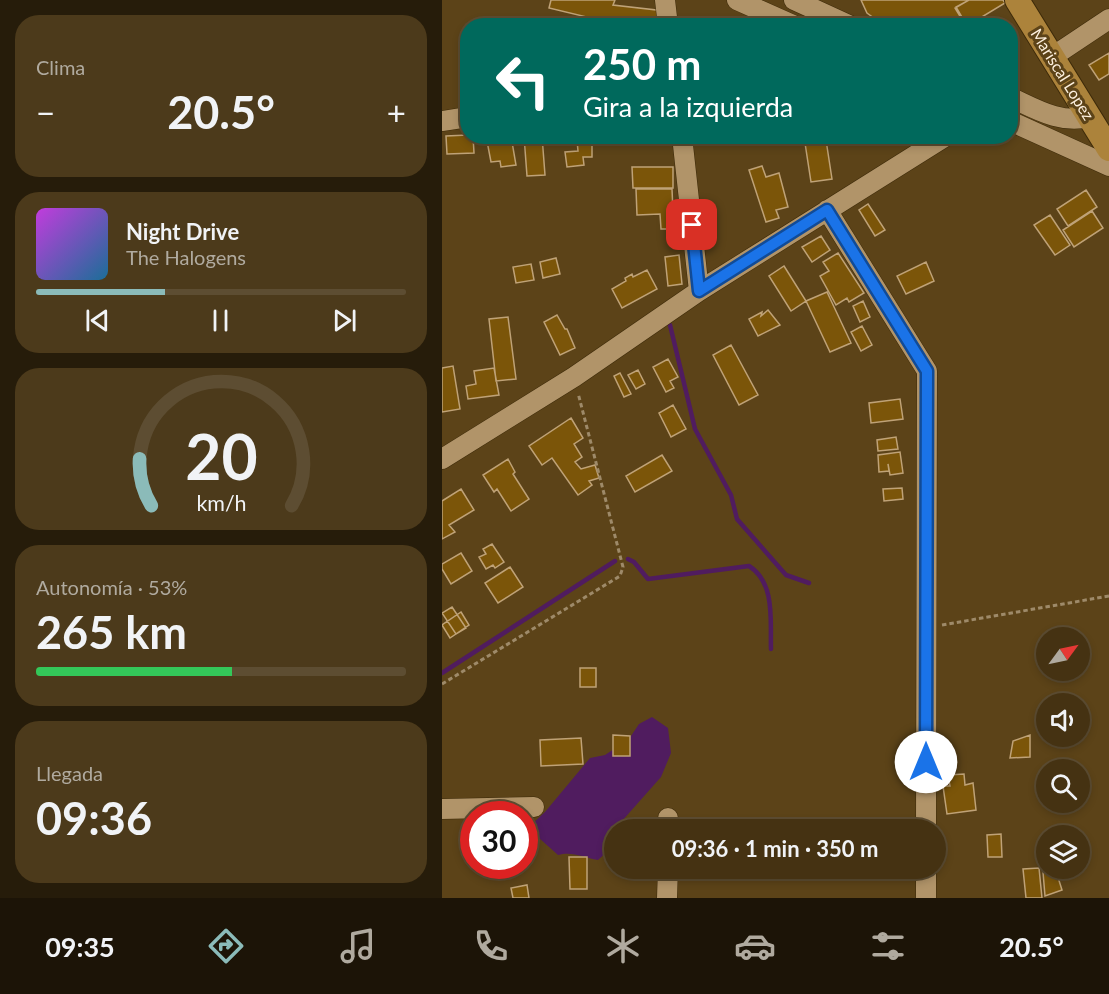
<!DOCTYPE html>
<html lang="es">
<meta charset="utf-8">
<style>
:root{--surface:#453212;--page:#4c3a1b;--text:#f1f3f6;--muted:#b0aa9f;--line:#5d4d32;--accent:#8bbbb9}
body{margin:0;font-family:Lato,sans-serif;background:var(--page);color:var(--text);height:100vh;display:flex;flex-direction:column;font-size:22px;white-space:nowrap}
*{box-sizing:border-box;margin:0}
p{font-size:20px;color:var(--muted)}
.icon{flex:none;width:33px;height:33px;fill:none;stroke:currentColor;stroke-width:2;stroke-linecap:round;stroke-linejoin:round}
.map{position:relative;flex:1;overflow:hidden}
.sheet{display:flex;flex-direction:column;gap:15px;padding:15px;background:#261c0a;width:442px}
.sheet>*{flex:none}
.guide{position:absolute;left:18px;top:18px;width:558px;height:126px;border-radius:24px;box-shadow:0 3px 9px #0003,0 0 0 2px var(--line);background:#00695c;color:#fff;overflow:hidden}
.needle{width:39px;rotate:57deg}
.controls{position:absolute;left:594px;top:627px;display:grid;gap:12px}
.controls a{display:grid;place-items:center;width:54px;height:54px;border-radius:50%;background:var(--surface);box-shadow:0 3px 9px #0003,0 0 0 2px var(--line);font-size:30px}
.speed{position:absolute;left:18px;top:801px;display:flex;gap:12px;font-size:30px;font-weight:700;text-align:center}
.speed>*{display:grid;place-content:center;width:78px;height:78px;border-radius:50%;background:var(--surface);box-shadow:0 3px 9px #0003,0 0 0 2px var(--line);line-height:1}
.speed .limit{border:9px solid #d22;background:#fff;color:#111}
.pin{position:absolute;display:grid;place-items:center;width:51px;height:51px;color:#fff;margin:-26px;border-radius:12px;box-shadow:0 3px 9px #0006}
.me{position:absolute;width:66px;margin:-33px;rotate:0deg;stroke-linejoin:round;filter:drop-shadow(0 0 4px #0008)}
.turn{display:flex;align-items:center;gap:21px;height:126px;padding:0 24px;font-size:27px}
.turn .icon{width:78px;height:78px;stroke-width:2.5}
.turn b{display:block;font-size:42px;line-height:51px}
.big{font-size:45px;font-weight:700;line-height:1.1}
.sheet .card{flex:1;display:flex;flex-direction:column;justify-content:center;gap:9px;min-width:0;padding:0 21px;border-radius:24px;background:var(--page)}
.sheet .dial{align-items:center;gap:0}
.dial svg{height:156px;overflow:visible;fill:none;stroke:var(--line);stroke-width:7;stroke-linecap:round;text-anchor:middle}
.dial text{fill:var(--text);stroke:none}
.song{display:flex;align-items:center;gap:18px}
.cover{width:72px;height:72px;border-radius:9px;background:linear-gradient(135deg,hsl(290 70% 55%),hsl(200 70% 35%))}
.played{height:6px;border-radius:3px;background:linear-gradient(90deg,var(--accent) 35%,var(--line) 35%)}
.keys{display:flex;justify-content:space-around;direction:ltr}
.heat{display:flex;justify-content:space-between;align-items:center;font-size:33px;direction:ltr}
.charge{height:9px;border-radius:4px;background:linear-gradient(90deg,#34c759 53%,var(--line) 0)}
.trip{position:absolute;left:162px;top:819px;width:342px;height:60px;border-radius:30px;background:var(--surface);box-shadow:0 3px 9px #0003,0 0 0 2px var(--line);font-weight:700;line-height:60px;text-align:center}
.dock{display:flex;height:96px;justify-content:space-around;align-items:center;background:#1c1407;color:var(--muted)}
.dock .icon{width:42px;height:42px}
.dock .on{color:var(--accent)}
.dock b{font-size:27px;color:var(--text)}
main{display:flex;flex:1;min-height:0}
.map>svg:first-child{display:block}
.water{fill:#501c5f}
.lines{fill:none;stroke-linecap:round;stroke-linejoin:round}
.stream{stroke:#501c5f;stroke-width:4.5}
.building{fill:#7b5509;stroke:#bfa277;stroke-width:1.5}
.minor-casing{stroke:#3d2a09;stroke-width:21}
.major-casing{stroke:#3d2a09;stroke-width:26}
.path{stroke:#9e8a69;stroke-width:3;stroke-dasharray:4.5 3;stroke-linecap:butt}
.minor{stroke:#b19469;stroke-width:20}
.major{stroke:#ac833b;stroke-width:24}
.route-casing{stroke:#114b97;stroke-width:15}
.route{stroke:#1a73e8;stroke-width:10}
.labels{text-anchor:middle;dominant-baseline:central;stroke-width:6;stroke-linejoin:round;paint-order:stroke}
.street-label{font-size:16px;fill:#fdf0de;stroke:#5c4318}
</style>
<main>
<section class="sheet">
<div class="card"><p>Clima</p>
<div class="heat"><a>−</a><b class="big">20.5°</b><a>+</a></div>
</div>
<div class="card">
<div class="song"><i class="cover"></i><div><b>Night Drive</b><p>The Halogens</p></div></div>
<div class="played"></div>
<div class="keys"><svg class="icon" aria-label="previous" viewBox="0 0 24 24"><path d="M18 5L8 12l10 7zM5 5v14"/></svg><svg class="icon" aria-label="pause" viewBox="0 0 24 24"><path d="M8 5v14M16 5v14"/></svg><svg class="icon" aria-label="next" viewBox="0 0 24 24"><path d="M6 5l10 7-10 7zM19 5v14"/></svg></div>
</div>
<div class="card dial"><svg viewBox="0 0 100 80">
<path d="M14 69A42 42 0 1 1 86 69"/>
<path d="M14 69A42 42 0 0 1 8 45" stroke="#8bbbb9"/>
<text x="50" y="56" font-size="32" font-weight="700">20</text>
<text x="50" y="72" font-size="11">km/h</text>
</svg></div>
<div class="card"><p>Autonomía · 53%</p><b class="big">265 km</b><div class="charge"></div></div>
<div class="card"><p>Llegada</p><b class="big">09:36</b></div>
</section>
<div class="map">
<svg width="667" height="898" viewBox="0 0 667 898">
<rect width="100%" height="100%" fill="#5c4318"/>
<!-- water -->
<path class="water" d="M210,717L226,728L229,753L219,777L172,830L169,848L156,860C141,857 130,851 116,855L97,838L83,842L82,828L89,825L103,812L148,758L163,755L187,739L197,724Z"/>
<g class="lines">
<!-- stream -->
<path class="stream" d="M228,325L253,429L289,495L295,519L344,575L367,583
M186,559L192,562L206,579L307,566C334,583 328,622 329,649
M0,673L173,561"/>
</g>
<!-- building -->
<path class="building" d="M109,0H173L171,5L223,11L222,26L148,25L149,18L107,8Z
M419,0H527L513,8L524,26H443L425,13Z
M527,0H561L563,3L525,26L514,7Z
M255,20L314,22V26H255Z
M667,53V74L657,80L647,65Z
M26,135V136H31L32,153L5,154L4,136Z
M44,136H69L74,165L59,167L58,161L49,162Z
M82,136H100L103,175L85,176Z
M150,139V157H141L142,165L125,167L123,152L136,151L135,140Z
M384,140L390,179L369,182L363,143Z
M320,166L324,177L337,173L346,207L334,210L337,218L324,222L307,170Z
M190,167H231V188H191Z
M194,189H230L231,212H236L237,229H219L218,214L195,215Z
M644,190L655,207L626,226L615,209Z
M426,204L443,230L433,236L417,210Z
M650,211L661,228L632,247L621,230Z
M608,215L628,245L613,255L592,225Z
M379,236L388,250L370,262L360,247Z
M396,253L422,293L407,302L405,298L394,305L378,276L387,271L381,262Z
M237,255L240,284L226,286L223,257Z
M114,258L118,274L101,278L98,262Z
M484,262L492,281L464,294L455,276Z
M89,264L92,280L74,283L71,267Z
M342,266L364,301L349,311L327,276Z
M205,270L215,289L180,308L170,289L184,281L183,278L190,274L191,277Z
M385,292L409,343L388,352L364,301Z
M421,301L428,317L418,322L411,306Z
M326,310L338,325L316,336L307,319L320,312L319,316Z
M115,315L123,329H125L133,348L118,355L102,322Z
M66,317L74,379L54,381L47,319Z
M420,326L430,345L419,351L409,332Z
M289,345L316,395L297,405L271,355Z
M226,359L236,377L228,381L232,388L224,392L211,367Z
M11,366L18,409L0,412V368Z
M52,368L57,395L26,399L24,386L34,384L32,371Z
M196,370L203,384L194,389L186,375Z
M178,373L189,394L182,397L172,376Z
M458,399L461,419L429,423L427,403Z
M231,405L244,429L229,437L217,413Z
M129,418L141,438L132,444L140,457L133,462L139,469L153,465L157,478L147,481L150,485L136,495L110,458L100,465L87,446Z
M454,437L456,449L436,451L435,440Z
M458,452L461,473L448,475L446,464L447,471L437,472L436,455Z
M220,455L230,471L193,492L184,476Z
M66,459L73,472L71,474L87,499L69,511L55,489L52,492L41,475Z
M460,488L461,499L442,501L441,489Z
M19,489L32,510L7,525L13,532L0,539V501Z
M50,544L62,562L53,568L51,565L44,569L37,557L44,554L41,549Z
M19,553L30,571L9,584L0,569V564Z
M68,567L81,587L56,603L43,583Z
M10,607L24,628L14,634L0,613Z
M19,612L27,625L8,638L0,625Z
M138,668H154V687H138Z
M171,735L188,736V756H171Z
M588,735V757L568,758L571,741Z
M139,738L141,764L99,766L98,740Z
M522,774L523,785L531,783L534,810L505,814L501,786H508L506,775Z
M559,834L560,857H546L545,835Z
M127,857H145V889H128Z
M189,868H211V876H189Z
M597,868L600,898H584L581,869Z
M614,871L620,890L603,896L601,872Z
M85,885L87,898H71L69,888Z"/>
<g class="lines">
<!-- minor casing -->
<g class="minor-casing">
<path id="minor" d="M223,0L226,26
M295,0L353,26
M352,0L409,26
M610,57L667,19
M568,97C594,109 618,124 647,117
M0,121L26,117
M568,121L667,166
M240,136L257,291
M385,210L485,371L484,830
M0,459L132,377L257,291L504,136
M0,809L92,807
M226,830V818
M225,898L226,868
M484,898V868"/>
</g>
<!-- major casing -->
<g class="major-casing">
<path id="major" d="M575,0L667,149"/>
</g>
<!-- path -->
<path class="path" d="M500,625L667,596
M0,684L178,576L181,567L136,393"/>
<!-- minor -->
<use href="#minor" class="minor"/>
<!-- major -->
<use href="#major" class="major"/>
</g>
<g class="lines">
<!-- route casing -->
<g class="route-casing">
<path id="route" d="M250,225L257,291L385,210L485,371L484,762"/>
</g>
<!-- route -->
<use href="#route" class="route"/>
</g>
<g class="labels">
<!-- street labels -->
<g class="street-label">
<text transform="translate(621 74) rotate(58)">Mariscal Lopez</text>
</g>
</g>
</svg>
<div class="controls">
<a><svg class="needle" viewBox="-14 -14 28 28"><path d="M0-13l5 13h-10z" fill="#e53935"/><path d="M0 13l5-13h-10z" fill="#b0aa9f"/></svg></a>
<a><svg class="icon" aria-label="sound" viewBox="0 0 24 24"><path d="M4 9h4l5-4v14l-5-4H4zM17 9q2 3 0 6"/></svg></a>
<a><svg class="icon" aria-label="search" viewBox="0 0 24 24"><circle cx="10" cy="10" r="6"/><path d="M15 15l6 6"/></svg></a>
<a><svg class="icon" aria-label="layers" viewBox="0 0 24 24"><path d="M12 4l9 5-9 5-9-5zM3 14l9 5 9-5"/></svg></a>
</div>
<div class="speed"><div class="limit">30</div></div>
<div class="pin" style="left:250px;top:225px;background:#d93025"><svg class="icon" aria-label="arrive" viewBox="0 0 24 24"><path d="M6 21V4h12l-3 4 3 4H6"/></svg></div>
<svg class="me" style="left:484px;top:762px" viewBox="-20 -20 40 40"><circle r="19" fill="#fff"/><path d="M0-13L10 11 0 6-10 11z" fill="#1a73e8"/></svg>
<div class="trip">09:36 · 1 min · 350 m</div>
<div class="guide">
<div class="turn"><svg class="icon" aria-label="left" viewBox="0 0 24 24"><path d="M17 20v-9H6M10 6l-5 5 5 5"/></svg><div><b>250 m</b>Gira a la izquierda</div></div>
</div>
</div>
</main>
<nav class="dock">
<b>09:35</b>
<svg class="icon on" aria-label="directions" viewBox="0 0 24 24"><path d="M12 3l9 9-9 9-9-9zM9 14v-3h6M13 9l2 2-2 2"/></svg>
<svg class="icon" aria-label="music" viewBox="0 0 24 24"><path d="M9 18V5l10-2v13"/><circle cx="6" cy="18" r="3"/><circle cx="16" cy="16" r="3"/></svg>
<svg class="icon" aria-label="phone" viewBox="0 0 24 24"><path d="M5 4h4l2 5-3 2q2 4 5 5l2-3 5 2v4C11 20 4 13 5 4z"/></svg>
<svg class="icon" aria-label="climate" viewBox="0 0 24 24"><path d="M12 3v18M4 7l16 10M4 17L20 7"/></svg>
<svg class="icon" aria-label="car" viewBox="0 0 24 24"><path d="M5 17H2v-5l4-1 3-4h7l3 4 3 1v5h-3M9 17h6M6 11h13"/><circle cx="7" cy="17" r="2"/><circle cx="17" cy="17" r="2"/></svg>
<svg class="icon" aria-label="filters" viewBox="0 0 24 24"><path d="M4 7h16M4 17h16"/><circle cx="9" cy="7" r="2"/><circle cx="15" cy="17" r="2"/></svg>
<b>20.5°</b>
</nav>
